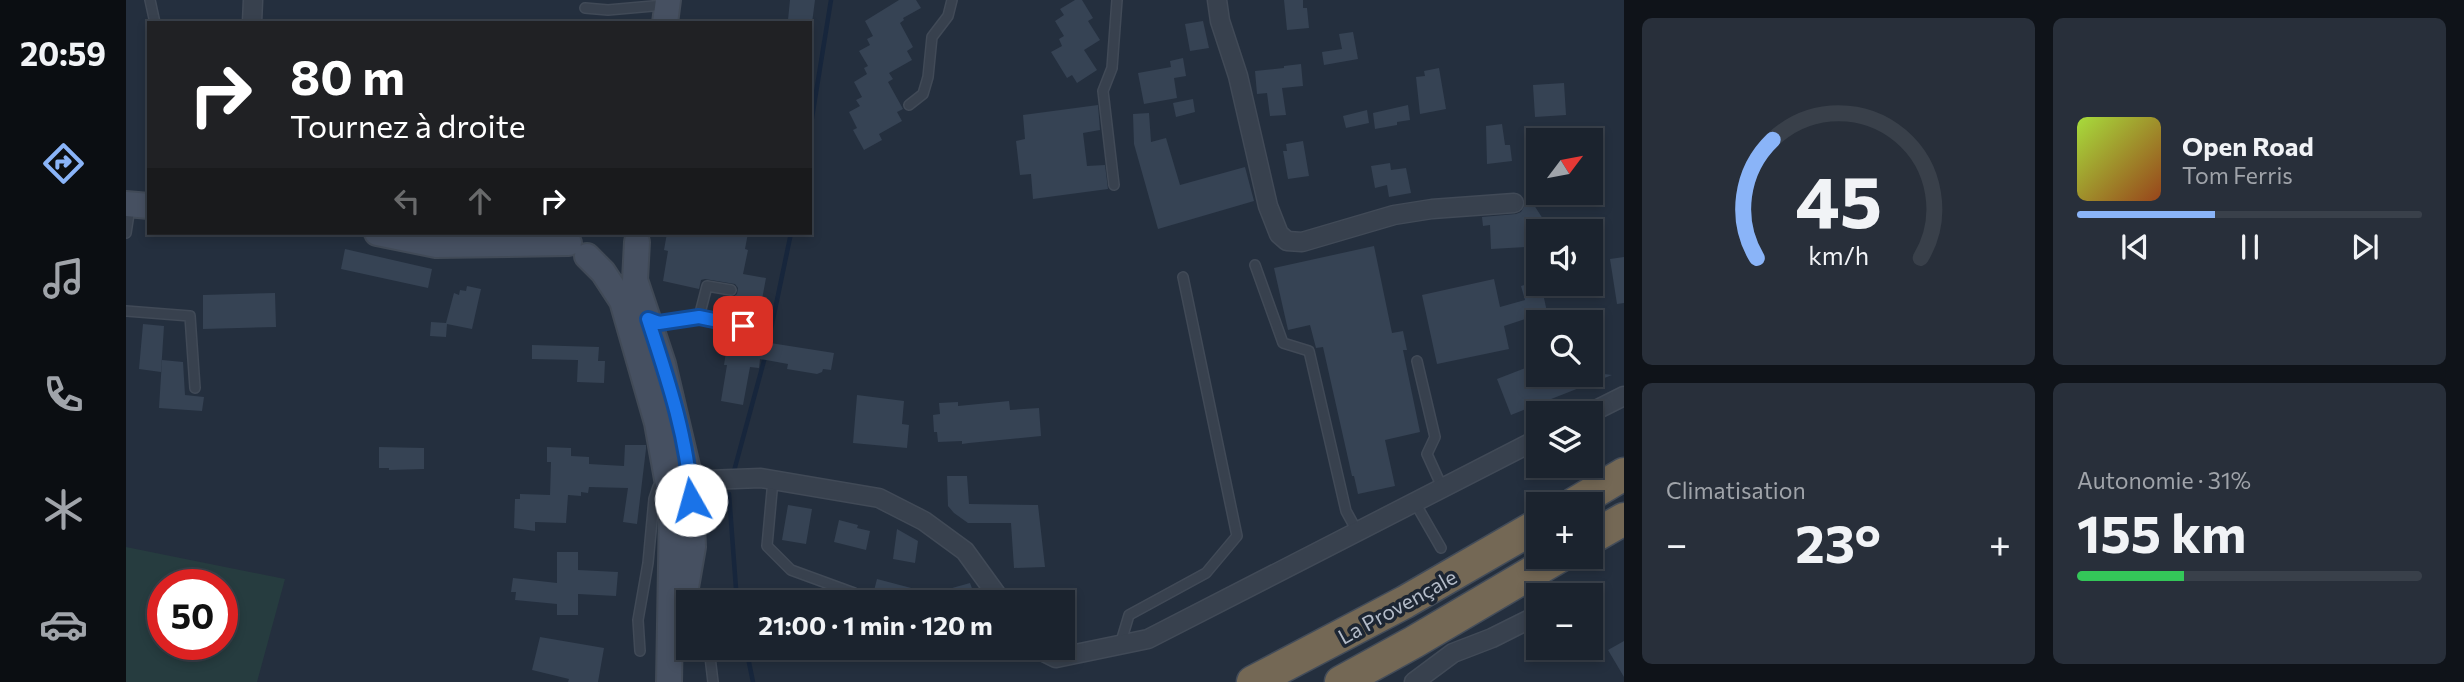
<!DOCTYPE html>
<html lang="fr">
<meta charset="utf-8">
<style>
:root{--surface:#1b232e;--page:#282f3a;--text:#f1f3f6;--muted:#a0a4aa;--line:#39404a;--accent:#8ab4f8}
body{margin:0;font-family:Commissioner,sans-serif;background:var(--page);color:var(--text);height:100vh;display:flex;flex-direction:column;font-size:26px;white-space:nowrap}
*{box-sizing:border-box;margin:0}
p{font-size:23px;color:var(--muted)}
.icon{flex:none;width:38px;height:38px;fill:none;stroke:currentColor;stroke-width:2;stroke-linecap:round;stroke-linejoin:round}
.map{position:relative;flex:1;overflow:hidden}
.drawer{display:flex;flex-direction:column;gap:18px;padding:18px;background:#0f1319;width:840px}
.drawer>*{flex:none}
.top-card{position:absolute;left:21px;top:21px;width:665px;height:214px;border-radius:0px;box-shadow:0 4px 10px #0003,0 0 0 2px var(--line);background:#202124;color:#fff;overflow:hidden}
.needle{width:46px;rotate:58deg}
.buttons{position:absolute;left:1400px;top:128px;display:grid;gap:14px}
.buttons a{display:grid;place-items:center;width:77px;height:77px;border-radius:0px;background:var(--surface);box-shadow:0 4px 10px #0003,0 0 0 2px var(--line);font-size:35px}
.speed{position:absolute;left:21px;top:569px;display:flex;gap:14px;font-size:35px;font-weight:700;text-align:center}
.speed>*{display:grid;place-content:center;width:91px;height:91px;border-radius:50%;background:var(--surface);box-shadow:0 4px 10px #0003,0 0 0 2px var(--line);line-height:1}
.speed .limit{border:10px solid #d22;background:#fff;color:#111}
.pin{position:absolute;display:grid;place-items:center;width:60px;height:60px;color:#fff;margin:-30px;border-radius:14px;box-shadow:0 4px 10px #0006}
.me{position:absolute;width:77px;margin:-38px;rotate:353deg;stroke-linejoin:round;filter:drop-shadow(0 0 5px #0008)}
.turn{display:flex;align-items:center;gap:24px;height:147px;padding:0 28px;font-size:32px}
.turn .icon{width:91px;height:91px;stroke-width:2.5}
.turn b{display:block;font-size:49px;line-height:60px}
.lanes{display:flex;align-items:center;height:66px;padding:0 28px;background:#0003;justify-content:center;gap:35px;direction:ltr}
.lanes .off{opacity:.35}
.big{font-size:52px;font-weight:700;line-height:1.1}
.drawer .card{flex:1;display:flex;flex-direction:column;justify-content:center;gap:10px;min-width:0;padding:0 24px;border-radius:10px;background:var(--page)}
.drawer .dial{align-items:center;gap:0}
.dial svg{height:182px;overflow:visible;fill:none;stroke:var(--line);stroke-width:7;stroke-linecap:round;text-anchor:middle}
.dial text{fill:var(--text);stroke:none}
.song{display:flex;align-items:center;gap:21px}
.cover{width:84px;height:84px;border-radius:10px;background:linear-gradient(135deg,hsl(80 70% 55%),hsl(20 70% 35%))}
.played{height:7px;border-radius:4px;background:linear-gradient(90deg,var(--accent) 40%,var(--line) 40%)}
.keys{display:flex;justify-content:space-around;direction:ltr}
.heat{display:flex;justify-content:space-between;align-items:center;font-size:38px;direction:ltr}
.charge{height:10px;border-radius:5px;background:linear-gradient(90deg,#34c759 31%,var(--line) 0)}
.drawer .tiles{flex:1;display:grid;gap:18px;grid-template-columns:repeat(2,1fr)}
.trip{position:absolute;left:550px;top:590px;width:399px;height:70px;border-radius:0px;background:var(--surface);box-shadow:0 4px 10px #0003,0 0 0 2px var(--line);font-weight:700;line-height:70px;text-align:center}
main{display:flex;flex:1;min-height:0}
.tab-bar{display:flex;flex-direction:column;width:126px;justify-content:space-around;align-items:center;background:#0b0e12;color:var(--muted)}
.tab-bar .icon{width:49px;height:49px}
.tab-bar .selected{color:var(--accent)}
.tab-bar b{font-size:32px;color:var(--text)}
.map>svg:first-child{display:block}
.green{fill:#263c3f;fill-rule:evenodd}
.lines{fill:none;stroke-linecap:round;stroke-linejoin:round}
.stream{stroke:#17263c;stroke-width:4.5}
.building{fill:#364354}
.lane-casing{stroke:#414a57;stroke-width:12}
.street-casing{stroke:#414a57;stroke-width:21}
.secondary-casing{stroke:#414a57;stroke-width:28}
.highway-casing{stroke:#434c59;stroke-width:35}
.lane{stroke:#38414e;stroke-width:9}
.street{stroke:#38414e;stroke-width:18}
.secondary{stroke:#465061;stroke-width:24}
.highway{stroke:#746855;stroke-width:32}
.route-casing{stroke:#114b97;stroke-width:18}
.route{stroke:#1a73e8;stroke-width:12}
.labels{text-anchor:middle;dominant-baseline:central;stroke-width:7;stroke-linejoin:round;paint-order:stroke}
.street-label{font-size:21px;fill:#b4bcc9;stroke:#1d2633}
</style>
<main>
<nav class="tab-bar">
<b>20:59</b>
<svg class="icon selected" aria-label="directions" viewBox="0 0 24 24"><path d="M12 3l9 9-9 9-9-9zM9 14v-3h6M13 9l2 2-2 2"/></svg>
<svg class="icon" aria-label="music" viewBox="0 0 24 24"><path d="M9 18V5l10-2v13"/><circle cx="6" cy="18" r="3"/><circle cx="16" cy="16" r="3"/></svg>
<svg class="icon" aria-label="phone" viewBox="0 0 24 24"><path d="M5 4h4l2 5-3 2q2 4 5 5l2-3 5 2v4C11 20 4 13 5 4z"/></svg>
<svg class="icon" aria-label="climate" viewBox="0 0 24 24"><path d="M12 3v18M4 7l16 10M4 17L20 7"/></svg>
<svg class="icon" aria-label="car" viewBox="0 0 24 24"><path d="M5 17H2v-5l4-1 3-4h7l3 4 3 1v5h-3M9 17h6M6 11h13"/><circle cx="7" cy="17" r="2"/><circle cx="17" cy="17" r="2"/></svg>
</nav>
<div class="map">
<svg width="1498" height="682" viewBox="0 0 1498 682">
<rect width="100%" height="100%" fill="#242f3e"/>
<!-- green -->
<path class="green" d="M0,547L159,579L131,682H0ZM37,584H96V644H37Z"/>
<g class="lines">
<!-- stream -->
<path class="stream" d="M684,130L705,0
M641,348L665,233
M608,471L639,357
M603,494L611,602
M620,648L627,682"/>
</g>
<!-- building -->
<path class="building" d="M664,0H689L686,23L662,20Z
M773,0H790L795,8L777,18L778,20L774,23L787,47L781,51L786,60L763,73L767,79L762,82L777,109L771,112L776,121L753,134L756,140L738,150L727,130L731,128L723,112L734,106L730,100L736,97L728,82L741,74L738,68L742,66L733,51L744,45L741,39L747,36L739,21Z
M949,0H956L967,18L962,21L974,40L958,50L971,70L951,83L946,75L941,78L925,52L936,46L933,39L938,36L929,21L938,15L934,9Z
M1158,0H1177V8H1181L1183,28L1161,30Z
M1077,21L1083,48L1064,51L1059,24Z
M1227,32L1232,59L1198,65L1196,52L1216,49L1213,34Z
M1057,58L1060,76L1048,78L1051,98L1018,104L1012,73L1045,67L1044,61Z
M1175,64L1177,86L1156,88L1160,115L1144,116L1141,93L1131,94L1129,71L1158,68V66Z
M1313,68L1320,109L1294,114L1290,77L1299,76L1298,71Z
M1438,83L1440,115L1409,117L1407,85Z
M1067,99L1069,112L1050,117L1047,103Z
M972,105L974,130L957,133L961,166L979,165L982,189L907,199L905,174L894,175L890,141L899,139L897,115Z
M1282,105L1284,120L1271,122V125L1249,129L1247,113Z
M1241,110L1243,123L1220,128L1217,116Z
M1023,113L1025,142L1040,138L1054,185L1119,167L1128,201L1032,229L1008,144L1007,114Z
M1376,124L1379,145H1384L1386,161L1361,164L1360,126Z
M1177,141L1183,176L1162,179L1157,151H1161L1160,144Z
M1264,163L1265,170L1280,168L1285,193L1263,197L1261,185L1249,188L1245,166Z
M1399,205H1408L1417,219L1418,228L1401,230L1402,247L1365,249L1364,225L1357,226L1356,217L1390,214L1395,212Z
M541,233H622L619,249L622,250L617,274L640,278L632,321L642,323L638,342L708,353L705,370L697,369L696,372L691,374L661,369L662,364L634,359L633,368L624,367L617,405L595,401L601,365H598L600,352L595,351L598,329L619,332L623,329L624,323L619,318L599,315L600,309L594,308L597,296L607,297L611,294L612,288L609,284L579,279L575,280L573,289L537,281L542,251L538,250Z
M1248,246L1266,333L1277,331L1281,350H1277L1294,432L1259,440L1269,486L1232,494L1228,476H1226L1197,347L1190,348L1184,325L1162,330L1148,268Z
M219,249L306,269L302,288L215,269Z
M1498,257V303L1491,304L1484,259Z
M1368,279L1374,307L1399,300L1395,286L1412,281V284H1415L1421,312L1378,326L1383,349L1311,364L1296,295Z
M341,286L355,289L346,329L321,324L320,337L304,336L305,322L320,323L328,293L333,295L334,290L340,291Z
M149,293L150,327L77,329V295Z
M17,324L38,326L35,372L13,369Z
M406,345L473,347L472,361H479L478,383L451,382L452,360L406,359Z
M1465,348L1478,374L1486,375L1385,415L1371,379L1412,363V374H1465Z
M36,360L57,362L59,395L78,397L76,411L33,408Z
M731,395L778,401L776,424L783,425L781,448L727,443Z
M883,401L884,410L913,408L915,436L843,443L836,444V441L812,442L811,432H808L807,415L814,414L813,403L832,402V406Z
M499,445H520V449L511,524L497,522L502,488L463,487L462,493L455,492V496L442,495L440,523L409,522V531L388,528L389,499H394V494L424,495L425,462H421V447L445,448V456L463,457V464L498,466Z
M253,447L298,448V469L263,470V468H253Z
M821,476H841L843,504L912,505L919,567L888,568L885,523H842L828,513L822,506Z
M662,505L686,509L680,544L656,540Z
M713,520L732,525L731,528L744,531L740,550L708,542Z
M771,529L792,541L789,563L767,559Z
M431,552H452V570L492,572L490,596L452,594V615H431V604L389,600L390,592H385L387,578L431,583Z
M751,579L789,589L786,602H745Z
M844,583L851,602H811L819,590Z
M414,637L478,648L472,682H442L443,679L406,670Z
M1498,641V677L1482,650Z"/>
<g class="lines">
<!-- lane casing -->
<g class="lane-casing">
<path id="lane" d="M24,0L29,23
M459,8L482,10L538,5
M783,105L797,94L802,77L806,37L822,16L826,0
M988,185L977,91L986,68L991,0
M0,233L4,207
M1129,265L1157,343L1183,351L1220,511L1231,531
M0,311L64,316L69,388
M573,317L581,286L605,290
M527,321L533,323L573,317L617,325
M1291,361L1309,437L1301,454L1316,487
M647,480L641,546L665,570L728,593
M1288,501L1315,548
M994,645L1003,615L1080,573L1111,536L1057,277
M583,648L587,682
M514,651L512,620L522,563L528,499L532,487L538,483"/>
</g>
<!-- street casing -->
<g class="street-casing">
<path id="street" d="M1091,0L1094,21L1112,76L1142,206L1153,234L1161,241L1176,242L1268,215L1306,209L1388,203
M126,23L127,0
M1464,413L1498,396
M554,481L635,478L753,498L798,521L839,551L876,602
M910,648L930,658L1022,639L1412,439
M1288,682L1327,653L1366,638L1408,617"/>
</g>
<!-- secondary casing -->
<g class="secondary-casing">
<path id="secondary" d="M539,23L542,0
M0,204L23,206
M251,233L310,245L443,243
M511,242L509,280L537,364L564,479L567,547L555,616
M461,256L477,272L496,301L531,423L546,507L543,682"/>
</g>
<!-- highway casing -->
<g class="highway-casing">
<path id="highway" d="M1448,504L1498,474
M1465,538L1498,519
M1127,682L1279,602L1412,525
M1215,682L1288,642L1434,556"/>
</g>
<!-- lane -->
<use href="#lane" class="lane"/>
<!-- street -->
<use href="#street" class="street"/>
<!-- secondary -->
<use href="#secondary" class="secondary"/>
<!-- highway -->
<use href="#highway" class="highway"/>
</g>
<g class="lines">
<!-- route casing -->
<g class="route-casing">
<path id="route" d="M565,500C562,439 541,377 522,319L533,323L573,317L617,326"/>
</g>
<!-- route -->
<use href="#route" class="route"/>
</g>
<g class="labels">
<!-- street labels -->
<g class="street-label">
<text transform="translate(1271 606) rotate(-29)">La Provençale</text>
</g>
</g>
</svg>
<div class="buttons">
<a><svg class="needle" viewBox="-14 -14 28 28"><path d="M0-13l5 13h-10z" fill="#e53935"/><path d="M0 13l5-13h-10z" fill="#a0a4aa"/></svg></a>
<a><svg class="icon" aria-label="sound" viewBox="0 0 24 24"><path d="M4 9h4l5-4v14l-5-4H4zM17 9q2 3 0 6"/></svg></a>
<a><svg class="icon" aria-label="search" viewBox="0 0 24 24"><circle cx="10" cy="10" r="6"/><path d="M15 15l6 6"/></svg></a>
<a><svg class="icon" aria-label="layers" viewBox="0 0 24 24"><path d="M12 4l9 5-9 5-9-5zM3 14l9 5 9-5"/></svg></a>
<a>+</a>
<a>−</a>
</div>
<div class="speed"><div class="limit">50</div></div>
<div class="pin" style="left:617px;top:326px;background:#d93025"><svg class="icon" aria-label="arrive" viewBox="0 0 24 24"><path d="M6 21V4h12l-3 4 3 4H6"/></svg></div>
<svg class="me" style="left:565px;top:500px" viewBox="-20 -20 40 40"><circle r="19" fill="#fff"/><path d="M0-13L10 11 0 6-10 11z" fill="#1a73e8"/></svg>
<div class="trip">21:00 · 1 min · 120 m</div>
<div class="top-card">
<div class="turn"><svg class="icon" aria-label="right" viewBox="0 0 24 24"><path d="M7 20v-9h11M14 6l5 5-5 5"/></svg><div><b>80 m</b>Tournez à droite</div></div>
<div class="lanes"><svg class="icon off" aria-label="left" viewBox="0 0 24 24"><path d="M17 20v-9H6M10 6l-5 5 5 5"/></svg><svg class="icon off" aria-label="ahead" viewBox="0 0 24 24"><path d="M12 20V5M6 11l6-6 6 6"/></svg><svg class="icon" aria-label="right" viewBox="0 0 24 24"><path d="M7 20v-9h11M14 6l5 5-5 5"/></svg></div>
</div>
</div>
<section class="drawer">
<div class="tiles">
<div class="card dial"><svg viewBox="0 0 100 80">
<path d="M14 69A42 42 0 1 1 86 69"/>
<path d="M14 69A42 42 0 0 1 21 17" stroke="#8ab4f8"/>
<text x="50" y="56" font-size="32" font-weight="700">45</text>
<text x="50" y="72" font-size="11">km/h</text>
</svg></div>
<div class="card">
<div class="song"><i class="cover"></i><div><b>Open Road</b><p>Tom Ferris</p></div></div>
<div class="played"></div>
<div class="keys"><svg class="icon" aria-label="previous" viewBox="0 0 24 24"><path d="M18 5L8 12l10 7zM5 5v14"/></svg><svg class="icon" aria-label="pause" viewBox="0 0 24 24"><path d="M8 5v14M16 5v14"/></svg><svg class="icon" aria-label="next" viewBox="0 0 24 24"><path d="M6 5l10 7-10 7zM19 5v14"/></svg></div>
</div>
<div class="card"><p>Climatisation</p>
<div class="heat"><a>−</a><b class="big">23°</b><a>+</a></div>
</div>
<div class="card"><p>Autonomie · 31%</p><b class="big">155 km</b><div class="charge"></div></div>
</div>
</section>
</main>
